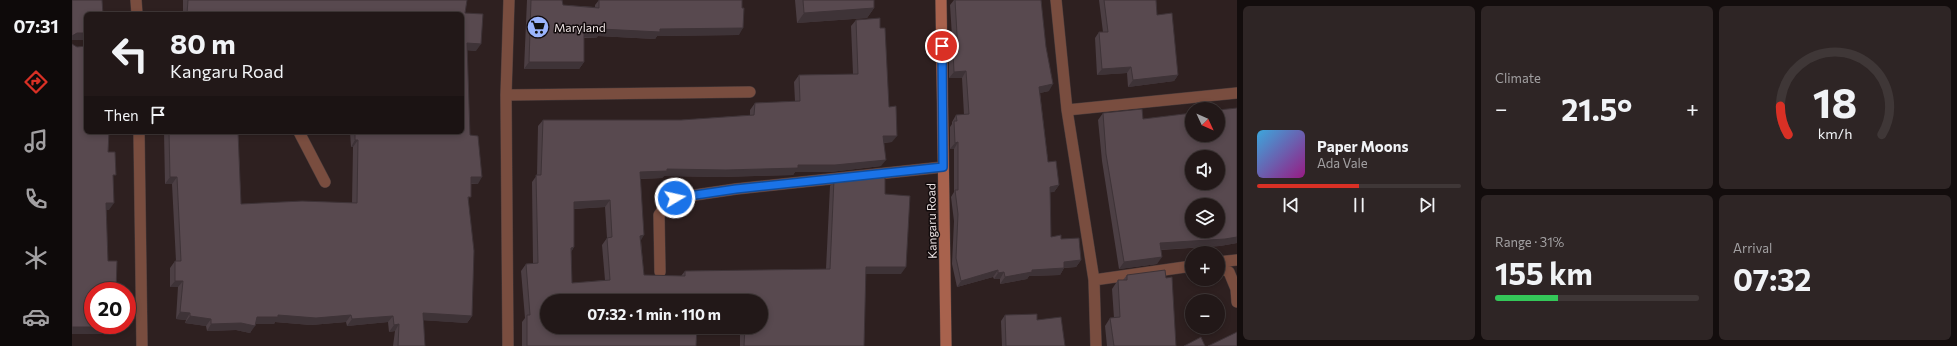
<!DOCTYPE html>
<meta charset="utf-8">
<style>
:root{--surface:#221818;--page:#2e2525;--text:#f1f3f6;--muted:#a2a0a2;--line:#3f3737;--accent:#d93025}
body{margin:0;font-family:Commissioner,sans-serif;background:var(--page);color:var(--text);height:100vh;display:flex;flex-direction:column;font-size:15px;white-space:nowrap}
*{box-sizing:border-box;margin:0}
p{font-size:13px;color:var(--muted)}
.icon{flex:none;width:22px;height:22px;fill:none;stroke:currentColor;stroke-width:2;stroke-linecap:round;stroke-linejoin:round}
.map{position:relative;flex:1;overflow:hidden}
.sheet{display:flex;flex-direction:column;gap:6px;padding:6px;background:#130d0d;width:720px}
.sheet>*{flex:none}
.top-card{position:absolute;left:12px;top:12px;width:380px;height:122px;border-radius:6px;box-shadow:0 2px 6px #0003,0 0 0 1px var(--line);background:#221818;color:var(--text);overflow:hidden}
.needle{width:26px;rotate:134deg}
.tools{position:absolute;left:1113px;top:102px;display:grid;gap:8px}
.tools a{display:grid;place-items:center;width:40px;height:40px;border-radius:50%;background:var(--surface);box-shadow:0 2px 6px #0003,0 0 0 1px var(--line);font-size:20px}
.speed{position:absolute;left:12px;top:282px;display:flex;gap:8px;font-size:20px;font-weight:700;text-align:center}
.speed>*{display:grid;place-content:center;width:52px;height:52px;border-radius:50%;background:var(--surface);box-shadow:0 2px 6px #0003,0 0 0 1px var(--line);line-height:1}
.speed .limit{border:6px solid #d22;background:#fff;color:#111}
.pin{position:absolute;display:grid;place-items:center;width:34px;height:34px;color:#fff;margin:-17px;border:2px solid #fff;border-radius:50%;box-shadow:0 1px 4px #0007}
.me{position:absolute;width:44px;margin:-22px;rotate:81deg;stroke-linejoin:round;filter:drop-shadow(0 0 3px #0008)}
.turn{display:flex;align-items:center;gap:14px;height:84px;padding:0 20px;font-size:18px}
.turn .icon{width:52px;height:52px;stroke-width:2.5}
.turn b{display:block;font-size:28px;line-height:34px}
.then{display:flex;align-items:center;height:38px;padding:0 20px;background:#0003;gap:8px;font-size:15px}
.big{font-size:30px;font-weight:700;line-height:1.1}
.sheet .tile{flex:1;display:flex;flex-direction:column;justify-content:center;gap:6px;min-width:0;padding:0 14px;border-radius:6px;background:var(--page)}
.sheet .dial{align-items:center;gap:0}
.dial svg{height:104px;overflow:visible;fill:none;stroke:var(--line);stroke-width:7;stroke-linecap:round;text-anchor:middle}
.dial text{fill:var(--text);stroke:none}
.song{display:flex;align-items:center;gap:12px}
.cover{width:48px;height:48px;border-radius:6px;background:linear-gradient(135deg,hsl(200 70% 55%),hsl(310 70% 35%))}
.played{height:4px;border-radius:2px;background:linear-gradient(90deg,var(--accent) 50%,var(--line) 50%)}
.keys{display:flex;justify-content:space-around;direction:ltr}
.heat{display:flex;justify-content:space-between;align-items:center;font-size:22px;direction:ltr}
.charge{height:6px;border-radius:3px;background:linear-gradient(90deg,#34c759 31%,var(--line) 0)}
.sheet .tiles{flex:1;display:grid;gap:6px;grid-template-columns:repeat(3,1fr)}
.tile:first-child{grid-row:span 2}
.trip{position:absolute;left:468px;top:294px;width:228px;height:40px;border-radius:20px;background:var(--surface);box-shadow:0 2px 6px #0003,0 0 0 1px var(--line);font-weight:700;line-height:40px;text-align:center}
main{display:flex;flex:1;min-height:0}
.tabs{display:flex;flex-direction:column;width:72px;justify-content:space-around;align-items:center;background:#0e0a0a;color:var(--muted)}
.tabs .icon{width:28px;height:28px}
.tabs .on{color:var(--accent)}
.tabs b{font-size:18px;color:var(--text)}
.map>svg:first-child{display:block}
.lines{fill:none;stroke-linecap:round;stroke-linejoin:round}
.service-casing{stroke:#493b3b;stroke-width:12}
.minor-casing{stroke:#493b3b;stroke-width:12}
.secondary-casing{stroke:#493b3b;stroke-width:12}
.service{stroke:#794d3f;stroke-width:11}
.minor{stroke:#794d3f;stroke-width:11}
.secondary{stroke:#a8624d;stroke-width:11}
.wall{fill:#4c3f44;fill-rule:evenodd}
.shaded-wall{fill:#3e3337}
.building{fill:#58494f;stroke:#3e3337;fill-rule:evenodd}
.route-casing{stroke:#114b97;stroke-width:10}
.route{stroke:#1a73e8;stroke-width:7}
.labels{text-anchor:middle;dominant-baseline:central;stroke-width:3;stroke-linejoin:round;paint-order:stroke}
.poi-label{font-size:12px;fill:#ece2e2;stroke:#120b0c;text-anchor:start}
.street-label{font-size:12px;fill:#ece2e2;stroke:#120b0c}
</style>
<main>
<nav class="tabs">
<b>07:31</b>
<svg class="icon on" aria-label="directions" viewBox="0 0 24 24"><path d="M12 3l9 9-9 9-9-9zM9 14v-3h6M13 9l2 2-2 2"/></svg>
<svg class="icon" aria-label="music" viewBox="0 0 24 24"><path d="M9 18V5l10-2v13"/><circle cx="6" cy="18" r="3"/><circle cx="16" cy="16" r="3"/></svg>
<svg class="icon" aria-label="phone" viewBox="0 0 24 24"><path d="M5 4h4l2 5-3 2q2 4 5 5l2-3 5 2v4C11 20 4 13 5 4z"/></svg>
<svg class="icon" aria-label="climate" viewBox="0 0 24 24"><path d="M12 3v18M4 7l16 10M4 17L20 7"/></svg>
<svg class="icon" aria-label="car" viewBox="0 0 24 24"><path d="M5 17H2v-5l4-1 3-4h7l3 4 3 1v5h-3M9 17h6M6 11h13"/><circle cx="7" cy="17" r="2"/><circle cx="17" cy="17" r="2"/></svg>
</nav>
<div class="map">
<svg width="1165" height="346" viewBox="0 0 1165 346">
<rect width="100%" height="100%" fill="#2e2020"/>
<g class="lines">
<!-- service casing -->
<g class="service-casing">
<path id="service" d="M227,132L253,182
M588,272L587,215L594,205L603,198L664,189L871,167"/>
</g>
<!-- minor casing -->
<g class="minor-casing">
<path id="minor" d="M64,0L65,14
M984,0L995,110L1022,280L1024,346
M434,95L678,92
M995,110L1165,93
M67,132L70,346
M1146,262L1165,260
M1146,267L1157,272L1164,289L1165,302
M1022,280L1120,266
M436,346L434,95L437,0"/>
</g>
<!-- secondary casing -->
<g class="secondary-casing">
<path id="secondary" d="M869,0L874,346"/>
</g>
<!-- service -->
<use href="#service" class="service"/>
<!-- minor -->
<use href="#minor" class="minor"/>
<!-- secondary -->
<use href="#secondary" class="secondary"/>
</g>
<!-- wall -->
<path class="wall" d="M111,0H395L393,13L404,51L395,50L398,135L406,184H399L396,201L400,316L395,323L351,320L353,346H321L323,331L317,332L316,322L275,326L274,322L239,325L203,322L202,324H183L178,333L164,330L135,331L134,326L113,323L114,320L104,319L106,287H98V268L103,261H104L100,184H93L92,132H166L169,204L280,203L281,147H279L278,132H390V14H111Z
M455,0H490L491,5L523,7V5L527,0H670L667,35L585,36L583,39L526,36L524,38H512V62L507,69H452Z
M723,0H802V8L795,18L725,23Z
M882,0H969L977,91L968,93L976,162L987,185L982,192H978L979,237L989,239L1009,260L1004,267L992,268L988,275L957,276L955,279L928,284V279H922L921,277L885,287L880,264L882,221L879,197L882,192V149H878V127L880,124V122L884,115H892L890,78H877V58L881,52L878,5Z
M1027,0H1084L1085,15L1106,75L1102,81L1056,87L1055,73L1025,75L1023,38L1027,32H1031Z
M784,20L808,28L817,107L820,142L812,143L809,166L758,172H723L721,175L649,177L592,176L590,178L568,179L569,241L572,275L609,276L613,271L754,269L758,186L762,179L813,194L829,274H793L792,346H668V327H689V301H475L624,346H450V322L453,318L449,271L454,264L461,263L460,182L465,175L466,126L471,120H609L678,115V110L683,103L723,101L722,82L727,75L781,74L779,26ZM533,207L535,238L530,245L533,280L500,283L499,252L502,247V209Z
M1165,108V243L1148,246L1089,250L1085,264L1047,269L1030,161L1026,120L1031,113L1071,119Z
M1055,275L1104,346H1035L1033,326L1038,318H1042L1040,289L1046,280H1051Z
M933,315L965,320L993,346H930L929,321Z"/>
<!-- shaded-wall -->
<path class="shaded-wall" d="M802,8L795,18L725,23L732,13Z
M671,28L667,35L585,36L583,39L526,36L524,38L508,37L512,31L529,29Z
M5,33H14V40H0V36Z
M395,43L409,44L404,51L390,50Z
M457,62H512L507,69H452Z
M1059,67L1055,73L1025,75L1030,69Z
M894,71L890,78H877L882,72Z
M1106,75L1102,81L1056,87L1061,80Z
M981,84L977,91L963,94L967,87Z
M811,136H825L820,142L806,143Z
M283,140H286L281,147H279Z
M886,142L882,149H878L883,143Z
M814,160L809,166L758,172H723L721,175L649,177L592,176L590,178L563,179L568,172L595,169L726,165Z
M98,177H105L100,184H93Z
M399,177H410L406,184L394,183Z
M987,185L982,192L973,193L978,187Z
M538,200L533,207L497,209L502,202Z
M34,203H42L37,210H29Z
M572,235L568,242V236Z
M1165,237V243L1148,246L1083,250L1088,243Z
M502,247L497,254L499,248Z
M1090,257L1085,264L1047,269L1052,262Z
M1009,260L1004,267L988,268L992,262Z
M794,267H834L829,274H789Z
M992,268L988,275L957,276L955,279L928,284L933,277L960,270Z
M926,270L921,277L885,287L889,281Z
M932,272L928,279H922L926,273Z
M103,281H111L106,287H98Z
M626,300H669L668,301H625Z
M108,312L118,313L114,320L104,319Z
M351,313L400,316L395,323L346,320Z
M206,315H279L274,322L239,325L203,322L202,324H180L185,317Z
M118,316L139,319L134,326L113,323Z
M321,316L316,322L275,326L280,319Z
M169,323L183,326L178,333L164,330L135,331L139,324Z
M327,324L323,331L317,332L322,325Z
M0,327H44L39,334H0Z"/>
<!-- building -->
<path class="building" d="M0,0H30L31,14H14V33H5L0,36Z
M116,0H395L393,13L411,14L409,44L395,43L398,135L406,136L410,177H399V197H396L402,251L400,316L351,313L353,346H326L327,324L322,325L321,316L280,319L279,315L244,318L206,315V317H185L183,326L169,323L139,324V319L118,316V313L108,312L111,281H103V261H109L105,177H98L97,132H166L169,204L230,201L285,203L286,140H283V132H390V14H115Z
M459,0H490L491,5L527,8V0H670V8H672L671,28L588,29V32L529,29V31H512V62H457Z
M731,0H802V8L732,13Z
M883,0H969L974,47L981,84L967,87L976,162L984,161L987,185L978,187L979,237L989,235V239L1007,238L1009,260L992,262V268L960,270V272L933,277L932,272L926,273V270L889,281L884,258L886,214L883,190H886V142L883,143L882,121H885L884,115L897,114L894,71L882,72L881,51H886Z
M1032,0H1084L1085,15L1100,13L1106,75L1061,80L1059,67L1030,69L1027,32H1036Z
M808,18V28H813L817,107L824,106L825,136H811L814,160L763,165H726V168L654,170L595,169V171L568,172L572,235L568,236L572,275L613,276V271L758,269L762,179L813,174V194L838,196L834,267H794L792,346H672L673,327H689V301H669V300H626V301H475V327H625L624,346H455V315H458L454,264L466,263L464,175H469L471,120H609L682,115L683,103L728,101L727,75L786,74L784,20ZM538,200L540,237L535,238L538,280L500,283L499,248L502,247V202Z
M0,44L5,47L14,46V132H37L36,152H43L44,175H41L42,203H34L36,261H45L44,291H21V325H44V327H0Z
M1165,108V237L1153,239L1088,243L1090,257L1052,262L1034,154L1031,113L1070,109L1071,119L1120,113V135H1146V110ZM1120,157H1146V183H1120ZM1120,205H1146V231H1120Z
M1093,270L1094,278L1100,277L1104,346H1042L1038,318L1048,317L1046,280H1055V275Z
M965,314V320L989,317L993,346H934L933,315Z
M1165,332V346H1136Z
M1129,337L1133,346H1112Z"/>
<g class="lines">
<!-- route casing -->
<g class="route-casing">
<path id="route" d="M603,198L664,189L871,167L870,46"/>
</g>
<!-- route -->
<use href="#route" class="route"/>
</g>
<!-- icons -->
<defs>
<g id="supermarket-disc" transform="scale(1.15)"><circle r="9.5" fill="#9bb5fd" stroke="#120b0c"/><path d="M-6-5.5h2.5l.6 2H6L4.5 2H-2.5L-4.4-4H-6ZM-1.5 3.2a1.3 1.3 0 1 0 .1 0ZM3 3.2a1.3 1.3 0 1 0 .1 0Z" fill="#111"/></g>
</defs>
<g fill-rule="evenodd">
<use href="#supermarket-disc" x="466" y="27"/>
</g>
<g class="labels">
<!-- poi labels -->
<g class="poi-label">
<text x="482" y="27">Maryland</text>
</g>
<!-- street labels -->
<g class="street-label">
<text transform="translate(859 221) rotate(-91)">Kangaru Road</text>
</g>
</g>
</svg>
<div class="tools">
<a><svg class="needle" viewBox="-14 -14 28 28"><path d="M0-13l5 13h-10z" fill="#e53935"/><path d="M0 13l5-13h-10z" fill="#a2a0a2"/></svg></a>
<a><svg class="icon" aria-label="sound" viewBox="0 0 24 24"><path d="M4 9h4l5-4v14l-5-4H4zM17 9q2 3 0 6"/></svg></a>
<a><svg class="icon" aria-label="layers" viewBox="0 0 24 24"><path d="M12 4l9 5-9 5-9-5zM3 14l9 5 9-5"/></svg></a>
<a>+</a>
<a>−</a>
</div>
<div class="speed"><div class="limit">20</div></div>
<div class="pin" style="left:870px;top:46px;background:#d93025"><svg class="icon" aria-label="arrive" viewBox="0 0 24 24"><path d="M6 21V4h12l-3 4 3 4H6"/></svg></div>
<svg class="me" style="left:603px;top:198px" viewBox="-20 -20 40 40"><circle r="17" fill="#1a73e8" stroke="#fff" stroke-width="3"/><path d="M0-11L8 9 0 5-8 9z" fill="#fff"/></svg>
<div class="trip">07:32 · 1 min · 110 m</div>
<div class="top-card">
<div class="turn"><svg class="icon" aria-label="left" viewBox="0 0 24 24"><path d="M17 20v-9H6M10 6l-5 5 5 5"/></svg><div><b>80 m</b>Kangaru Road</div></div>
<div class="then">Then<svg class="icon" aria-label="arrive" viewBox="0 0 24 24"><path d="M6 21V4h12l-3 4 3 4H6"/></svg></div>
</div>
</div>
<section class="sheet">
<div class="tiles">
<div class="tile">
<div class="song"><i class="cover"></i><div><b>Paper Moons</b><p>Ada Vale</p></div></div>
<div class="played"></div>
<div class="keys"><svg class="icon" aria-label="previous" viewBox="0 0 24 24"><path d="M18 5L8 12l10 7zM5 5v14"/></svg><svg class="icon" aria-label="pause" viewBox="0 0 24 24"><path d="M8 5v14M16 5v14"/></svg><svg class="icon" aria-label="next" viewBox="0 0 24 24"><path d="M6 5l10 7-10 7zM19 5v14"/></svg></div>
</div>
<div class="tile"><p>Climate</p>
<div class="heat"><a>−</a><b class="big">21.5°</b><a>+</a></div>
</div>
<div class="tile dial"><svg viewBox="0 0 100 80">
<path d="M14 69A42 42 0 1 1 86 69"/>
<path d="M14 69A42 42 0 0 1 8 47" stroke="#d93025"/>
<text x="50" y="56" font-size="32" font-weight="700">18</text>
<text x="50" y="72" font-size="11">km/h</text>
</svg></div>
<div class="tile"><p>Range · 31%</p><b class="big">155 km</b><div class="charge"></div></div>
<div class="tile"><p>Arrival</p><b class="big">07:32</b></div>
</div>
</section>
</main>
